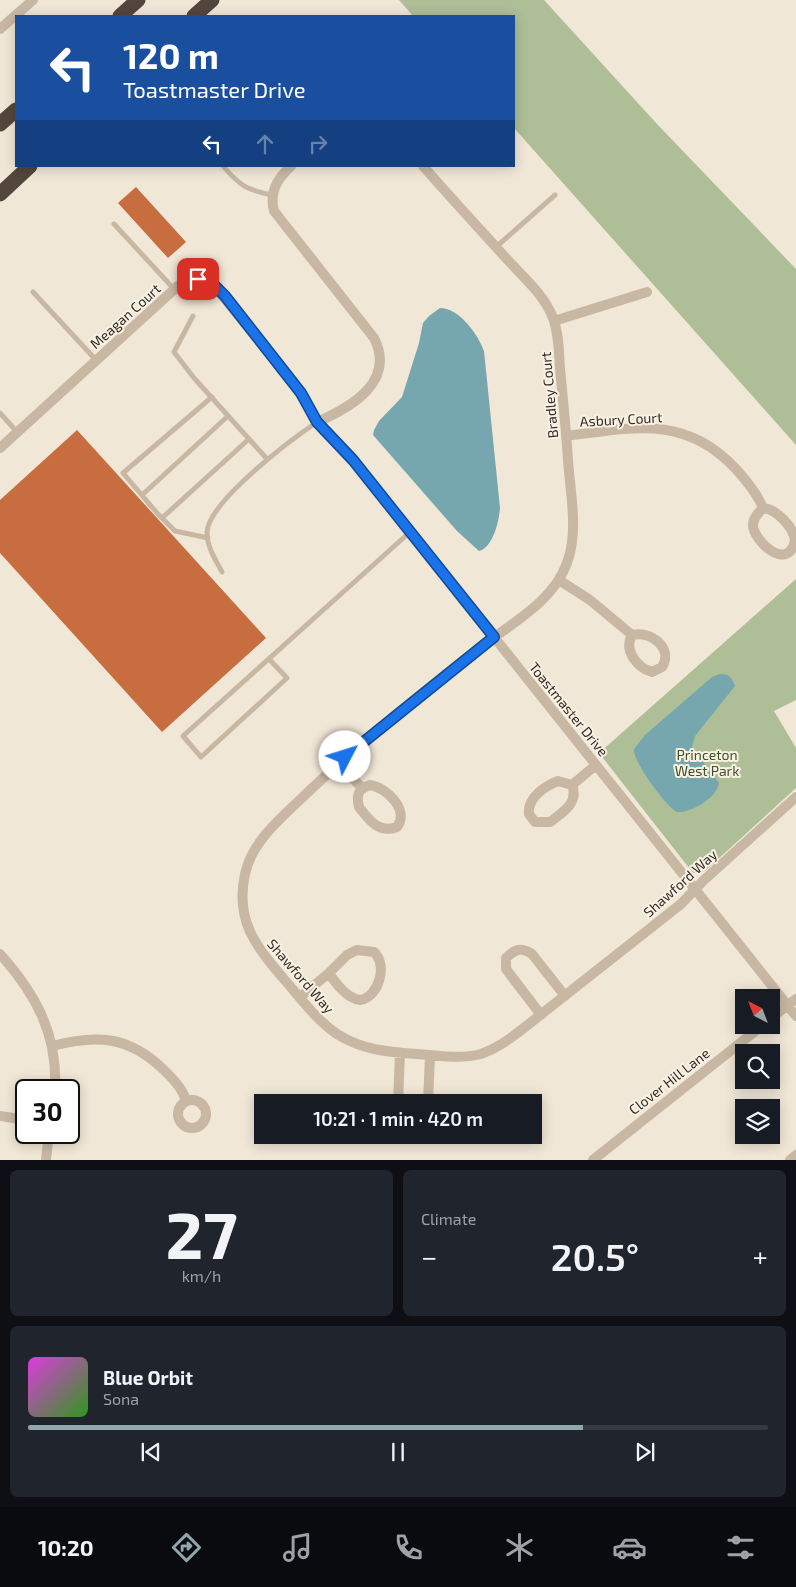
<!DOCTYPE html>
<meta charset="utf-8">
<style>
:root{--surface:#171b24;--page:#20242c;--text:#f1f3f6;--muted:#9ea1a6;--line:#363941;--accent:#91a7ad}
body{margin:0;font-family:"Exo 2",sans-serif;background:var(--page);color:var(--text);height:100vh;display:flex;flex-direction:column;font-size:19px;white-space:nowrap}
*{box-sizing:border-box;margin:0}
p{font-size:16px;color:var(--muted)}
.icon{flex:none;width:28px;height:28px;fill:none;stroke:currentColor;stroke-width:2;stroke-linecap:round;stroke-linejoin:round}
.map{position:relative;height:1160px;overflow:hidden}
.details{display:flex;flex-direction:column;gap:10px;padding:10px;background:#0d0f14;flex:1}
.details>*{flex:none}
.banner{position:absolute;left:15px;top:15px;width:500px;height:152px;border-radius:0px;box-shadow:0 2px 12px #0003;background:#1a4fa0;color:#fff;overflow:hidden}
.needle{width:32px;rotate:318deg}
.fabs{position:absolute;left:735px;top:989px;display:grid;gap:10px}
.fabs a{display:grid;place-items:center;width:45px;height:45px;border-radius:0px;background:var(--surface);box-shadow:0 2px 12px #0003;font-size:25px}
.speed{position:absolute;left:15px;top:1079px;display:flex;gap:10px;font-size:25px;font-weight:700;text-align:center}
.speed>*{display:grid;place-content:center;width:65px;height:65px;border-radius:50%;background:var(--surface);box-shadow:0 2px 12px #0003;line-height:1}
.speed .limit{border:2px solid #111;border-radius:8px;background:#fff;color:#111}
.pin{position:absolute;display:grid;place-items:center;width:42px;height:42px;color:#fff;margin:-21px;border-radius:10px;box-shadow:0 2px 8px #0006}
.me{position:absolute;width:55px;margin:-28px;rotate:50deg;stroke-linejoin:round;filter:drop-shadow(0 0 4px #0008)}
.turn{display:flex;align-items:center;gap:18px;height:105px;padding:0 25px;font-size:22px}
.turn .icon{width:65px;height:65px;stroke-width:2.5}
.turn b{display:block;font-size:35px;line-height:42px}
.lanes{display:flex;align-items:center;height:48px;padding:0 25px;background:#0003;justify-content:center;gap:25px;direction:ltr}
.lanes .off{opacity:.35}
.big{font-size:38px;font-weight:600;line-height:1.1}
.details .widget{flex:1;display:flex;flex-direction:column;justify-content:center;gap:8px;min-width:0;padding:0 18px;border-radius:8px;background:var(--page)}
.details .dial{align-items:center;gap:0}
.dial b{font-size:65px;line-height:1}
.song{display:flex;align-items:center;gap:15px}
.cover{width:60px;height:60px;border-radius:8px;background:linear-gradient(135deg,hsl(300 70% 55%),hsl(110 70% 35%))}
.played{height:5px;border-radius:2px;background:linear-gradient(90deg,var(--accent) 75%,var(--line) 75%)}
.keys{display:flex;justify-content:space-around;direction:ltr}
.heat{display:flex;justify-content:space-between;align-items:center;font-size:28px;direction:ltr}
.details .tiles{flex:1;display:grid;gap:10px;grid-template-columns:1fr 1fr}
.widget:last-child{grid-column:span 2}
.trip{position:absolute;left:254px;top:1094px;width:288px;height:50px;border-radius:0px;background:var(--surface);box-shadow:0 2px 12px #0003;font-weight:600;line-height:50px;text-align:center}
.dock{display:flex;height:80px;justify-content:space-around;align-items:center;background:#090b0e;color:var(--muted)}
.dock .icon{width:35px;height:35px}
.dock .active{color:var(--accent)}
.dock b{font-size:22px;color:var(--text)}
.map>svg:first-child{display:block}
.green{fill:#aebf97}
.water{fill:#76a6ae}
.building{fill:#c76d3f}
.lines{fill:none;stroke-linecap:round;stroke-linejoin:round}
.service{stroke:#c8b8a3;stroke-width:5}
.minor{stroke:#c8b8a3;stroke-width:10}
.motorway{stroke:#54463c;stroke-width:15}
.route-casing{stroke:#114b97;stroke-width:12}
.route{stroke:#1a73e8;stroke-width:9}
.labels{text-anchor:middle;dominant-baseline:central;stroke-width:4;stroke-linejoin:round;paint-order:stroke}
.street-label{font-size:14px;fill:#332b25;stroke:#f9f1e3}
.park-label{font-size:14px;fill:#3e5129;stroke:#f9f1e3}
</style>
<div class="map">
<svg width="796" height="1160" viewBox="0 0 796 1160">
<rect width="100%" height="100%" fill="#f1e7d7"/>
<!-- green -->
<path class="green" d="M399,0H544L657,124L796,269V445L514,128V16H413Z
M796,579V700L774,711L796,748V788L705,871L693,873L599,753Z"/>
<!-- water -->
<path class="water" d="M440,308C459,308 478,334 484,351L500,508C499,521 494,543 482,550L479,551L457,531L373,435L374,430L379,421L402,397L419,343L423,323L429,316Z
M720,674C729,674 732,677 735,686L695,736L692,747L719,783C717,798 691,813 677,812C666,807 632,760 634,749L645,735L712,677Z"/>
<!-- building -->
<path class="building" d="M136,187L186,242L168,258L118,203Z
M77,430L266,638L162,732L0,553V500Z"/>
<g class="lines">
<!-- service -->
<path class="service" d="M223,166C240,186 247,190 272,195
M114,224L174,289
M496,247L555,195
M33,292L96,360
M193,316L174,352L194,378L267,459
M0,413L17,432
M142,495L228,416
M162,518L249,439
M208,538L175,531L157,513L123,473L212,397
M222,572C215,559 207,547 207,532C209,501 292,439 317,422
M269,659L287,678L201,757L183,736L410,532"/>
<!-- minor -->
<path class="minor" d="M0,29L33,0
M291,166C277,179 269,192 274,211L374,338C396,381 352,407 317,422
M423,166C450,197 478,227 505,257C522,276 544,294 553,318C559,334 559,353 560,369C563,399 566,430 568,460C570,492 579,531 567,563C553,602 512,623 481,647C421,693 362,741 307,793C284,816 252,840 245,874C235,920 255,945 283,978C300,997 315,1019 337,1034C362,1050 388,1052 417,1054C438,1056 461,1059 481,1054C496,1049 508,1040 520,1031L681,904L704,880L796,797
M554,321L647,292
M566,436C632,428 684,414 735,468C746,480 757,493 763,508C776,509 794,527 795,541C787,573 753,540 753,525C753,518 758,513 763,508
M0,448L179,285C190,278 202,276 213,284L301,393L317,422L353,460L796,1016
M559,580L590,600L632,635C650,630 674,648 662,667L652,672C638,668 623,651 632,635
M338,763L362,788
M558,781L572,785C579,803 563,812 550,822H535L529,814C527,798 545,786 558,781Z
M370,785C386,787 410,810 397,827C379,834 369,820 359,807C356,795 358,789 370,785Z
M572,785L596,765
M357,950L374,952C388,965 379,997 360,1000C347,998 336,984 329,973L347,955Z
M0,954C36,994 58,1035 55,1090
M300,997L329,973
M541,1015L506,969V958C515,949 521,947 532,954L565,996
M771,1018L796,999
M52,1046C97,1034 129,1036 164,1070C173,1079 183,1089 186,1101
M178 1114a14 14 0 1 1 28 0a14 14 0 1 1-28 0Z
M398,1102L400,1054
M428,1102L430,1056
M0,1116L26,1120
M46,1160L49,1132
M593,1160L763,1025
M790,1160L796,1155"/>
<!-- motorway -->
<path class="motorway" d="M120,16L138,0
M194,16L212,0
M0,124L16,110
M0,194L30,166"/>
</g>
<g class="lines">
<!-- route casing -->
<g class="route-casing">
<path id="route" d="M198,279L213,284L225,296L301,393L317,422L353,460L494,637L345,757"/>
</g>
<!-- route -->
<use href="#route" class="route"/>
</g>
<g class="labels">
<!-- street labels -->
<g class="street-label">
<text transform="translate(125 316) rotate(-42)">Meagan Court</text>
<text transform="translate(549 395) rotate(-95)">Bradley Court</text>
<text transform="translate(621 419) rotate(-3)">Asbury Court</text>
<text transform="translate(569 709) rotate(51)">Toastmaster Drive</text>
<text transform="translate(680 883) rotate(-42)">Shawford Way</text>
<text transform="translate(301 976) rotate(49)">Shawford Way</text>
<text transform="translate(669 1081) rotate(-38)">Clover Hill Lane</text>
</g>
<!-- park labels -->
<g class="park-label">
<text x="707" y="754">Princeton<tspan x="707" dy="16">West Park</tspan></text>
</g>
</g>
</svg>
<div class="fabs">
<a><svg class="needle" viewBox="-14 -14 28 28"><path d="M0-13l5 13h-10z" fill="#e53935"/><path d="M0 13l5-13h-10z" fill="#9ea1a6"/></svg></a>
<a><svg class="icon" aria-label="search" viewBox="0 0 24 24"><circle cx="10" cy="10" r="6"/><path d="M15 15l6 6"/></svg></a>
<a><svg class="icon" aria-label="layers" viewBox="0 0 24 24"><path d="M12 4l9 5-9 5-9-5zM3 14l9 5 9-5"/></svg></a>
</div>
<div class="speed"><div class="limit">30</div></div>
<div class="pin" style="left:198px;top:279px;background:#d93025"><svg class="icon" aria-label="arrive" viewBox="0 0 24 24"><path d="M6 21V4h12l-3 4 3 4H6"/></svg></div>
<svg class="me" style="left:345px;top:757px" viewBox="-20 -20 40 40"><circle r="19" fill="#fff"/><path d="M0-13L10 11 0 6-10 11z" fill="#1a73e8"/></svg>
<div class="trip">10:21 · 1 min · 420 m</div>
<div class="banner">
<div class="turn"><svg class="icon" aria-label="left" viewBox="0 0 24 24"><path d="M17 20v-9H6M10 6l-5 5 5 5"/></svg><div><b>120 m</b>Toastmaster Drive</div></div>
<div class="lanes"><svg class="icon" aria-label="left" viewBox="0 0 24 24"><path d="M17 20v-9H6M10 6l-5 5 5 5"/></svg><svg class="icon off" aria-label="ahead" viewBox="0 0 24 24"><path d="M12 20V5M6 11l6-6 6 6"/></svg><svg class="icon off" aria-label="right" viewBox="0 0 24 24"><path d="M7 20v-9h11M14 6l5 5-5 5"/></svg></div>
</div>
</div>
<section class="details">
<div class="tiles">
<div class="widget dial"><b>27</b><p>km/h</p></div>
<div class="widget"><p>Climate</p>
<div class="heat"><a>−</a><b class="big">20.5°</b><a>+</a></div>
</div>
<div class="widget">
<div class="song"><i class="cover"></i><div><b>Blue Orbit</b><p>Sona</p></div></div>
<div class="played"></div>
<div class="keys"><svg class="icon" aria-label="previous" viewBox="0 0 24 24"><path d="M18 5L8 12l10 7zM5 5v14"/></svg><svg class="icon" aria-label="pause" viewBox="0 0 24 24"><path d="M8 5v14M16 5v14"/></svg><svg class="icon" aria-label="next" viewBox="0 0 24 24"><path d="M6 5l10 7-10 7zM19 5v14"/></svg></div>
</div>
</div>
</section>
<nav class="dock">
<b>10:20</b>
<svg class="icon active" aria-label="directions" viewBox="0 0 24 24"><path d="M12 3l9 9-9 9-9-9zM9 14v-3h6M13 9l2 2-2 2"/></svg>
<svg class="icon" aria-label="music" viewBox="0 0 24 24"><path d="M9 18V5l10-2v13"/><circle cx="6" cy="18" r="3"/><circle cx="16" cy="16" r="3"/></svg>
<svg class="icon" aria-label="phone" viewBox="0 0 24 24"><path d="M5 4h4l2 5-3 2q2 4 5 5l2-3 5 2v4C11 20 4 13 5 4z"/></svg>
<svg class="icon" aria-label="climate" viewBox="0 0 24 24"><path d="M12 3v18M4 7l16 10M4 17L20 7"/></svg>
<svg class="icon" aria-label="car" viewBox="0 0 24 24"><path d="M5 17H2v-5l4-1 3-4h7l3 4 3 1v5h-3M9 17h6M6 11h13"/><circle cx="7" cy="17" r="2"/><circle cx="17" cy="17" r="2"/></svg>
<svg class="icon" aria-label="filters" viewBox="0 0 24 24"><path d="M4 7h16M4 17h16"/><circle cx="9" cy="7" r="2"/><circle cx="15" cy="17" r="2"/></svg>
</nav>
